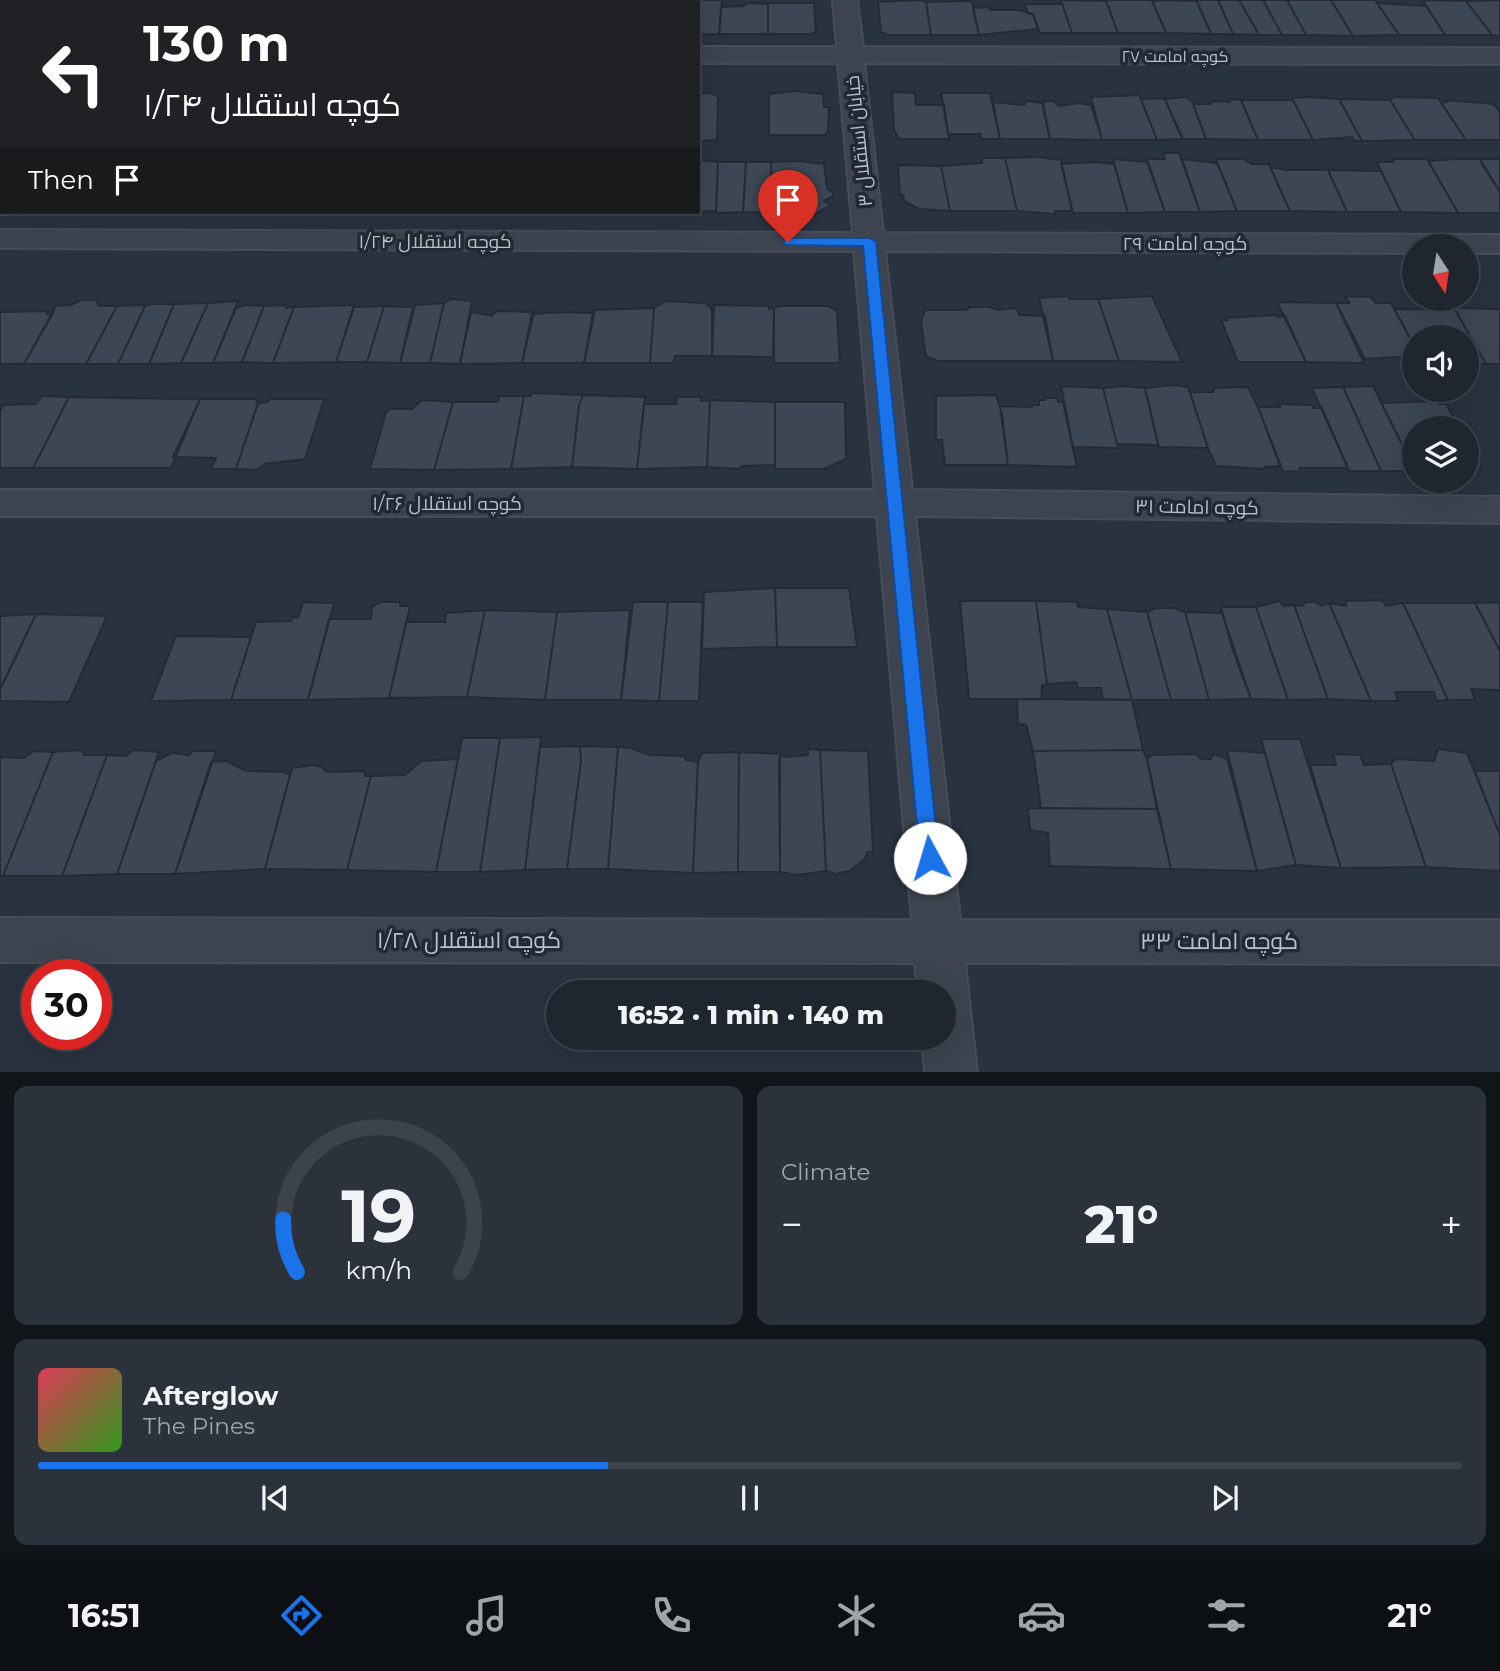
<!DOCTYPE html>
<meta charset="utf-8">
<style>
:root{--surface:#1f262f;--page:#2c323b;--text:#f1f3f6;--muted:#a1a5aa;--line:#3c434b;--accent:#1a73e8}
body{margin:0;font-family:Montserrat,Cairo,sans-serif;background:var(--page);color:var(--text);height:100vh;display:flex;flex-direction:column;font-size:26px;white-space:nowrap}
*{box-sizing:border-box;margin:0}
p{font-size:23px;color:var(--muted)}
.icon{flex:none;width:38px;height:38px;fill:none;stroke:currentColor;stroke-width:2;stroke-linecap:round;stroke-linejoin:round}
.map{position:relative;height:1072px;overflow:hidden}
.side{display:flex;flex-direction:column;gap:14px;padding:14px;background:#11151a;flex:1}
.side>*{flex:none}
.guide{position:absolute;left:0px;top:0px;width:700px;height:214px;box-shadow:0 7px 28px #0002,0 0 0 2px var(--line);background:#202124;color:#fff;overflow:hidden}
.needle{width:46px;rotate:168deg}
.controls{position:absolute;left:1402px;top:234px;display:grid;gap:14px}
.controls a{display:grid;place-items:center;width:77px;height:77px;border-radius:50%;background:var(--surface);box-shadow:0 7px 28px #0002,0 0 0 2px var(--line);font-size:35px}
.speed{position:absolute;left:21px;top:959px;display:flex;gap:14px;font-size:35px;font-weight:700;text-align:center}
.speed>*{display:grid;place-content:center;width:91px;height:91px;border-radius:50%;background:var(--surface);box-shadow:0 7px 28px #0002,0 0 0 2px var(--line);line-height:1}
.speed .limit{border:10px solid #d22;background:#fff;color:#111}
.pin{position:absolute;display:grid;place-items:center;width:60px;height:60px;color:#fff;margin:-72px -30px;border-radius:50% 50% 50% 0;rotate:-45deg;box-shadow:0 0 7px #0007}
.pin .icon{rotate:45deg}
.me{position:absolute;width:77px;margin:-38px;rotate:354deg;stroke-linejoin:round;filter:drop-shadow(0 0 5px #0008)}
.turn{display:flex;align-items:center;gap:24px;height:147px;padding:0 28px;font-size:32px}
.turn .icon{width:91px;height:91px;stroke-width:2.5}
.turn b{display:block;font-size:49px;line-height:60px}
.then{display:flex;align-items:center;height:66px;padding:0 28px;background:#0003;gap:14px;font-size:26px}
.big{font-size:52px;font-weight:800;line-height:1.1}
.side .widget{flex:1;display:flex;flex-direction:column;justify-content:center;gap:10px;min-width:0;padding:0 24px;border-radius:14px;background:var(--page)}
.side .dial{align-items:center;gap:0}
.dial svg{height:182px;overflow:visible;fill:none;stroke:var(--line);stroke-width:7;stroke-linecap:round;text-anchor:middle}
.dial text{fill:var(--text);stroke:none}
.song{display:flex;align-items:center;gap:21px}
.cover{width:84px;height:84px;border-radius:10px;background:linear-gradient(135deg,hsl(350 70% 55%),hsl(110 70% 35%))}
.played{height:7px;border-radius:4px;background:linear-gradient(90deg,var(--accent) 40%,var(--line) 40%)}
.keys{display:flex;justify-content:space-around;direction:ltr}
.heat{display:flex;justify-content:space-between;align-items:center;font-size:38px;direction:ltr}
.side .tiles{flex:1;display:grid;gap:14px;grid-template-columns:1fr 1fr}
.widget:last-child{grid-column:span 2}
.trip{position:absolute;left:546px;top:980px;width:410px;height:70px;border-radius:35px;background:var(--surface);box-shadow:0 7px 28px #0002,0 0 0 2px var(--line);font-weight:800;line-height:70px;text-align:center}
.tab-bar{display:flex;height:112px;justify-content:space-around;align-items:center;background:#0c0f13;color:var(--muted)}
.tab-bar .icon{width:49px;height:49px}
.tab-bar .active{color:var(--accent)}
.tab-bar b{font-size:32px;color:var(--text)}
.map>svg:first-child{display:block}
.building{fill:#3c4654;stroke:#242b36;stroke-width:2}
.lines{fill:none;stroke-linecap:round;stroke-linejoin:round}
.minor-casing{stroke:#474d58;stroke-width:4}
.minor{fill:#3d444f;fill-rule:evenodd}
.route{fill:#1a73e8;stroke:#114b97;stroke-width:2}
.labels{text-anchor:middle;dominant-baseline:central;stroke-width:7;stroke-linejoin:round;paint-order:stroke}
.far-street-label{font-size:16px;fill:#babfc9;stroke:#222934}
.street-label{font-size:19px;fill:#babfc9;stroke:#222934}
.near-street-label{font-size:23px;fill:#babfc9;stroke:#222934}
</style>
<div class="map">
<svg width="1500" height="1073" viewBox="0 0 1500 1073">
<rect width="100%" height="100%" fill="#29323f"/>
<!-- building -->
<path class="building" d="M0,0H43L2,2V35Z
M698,0H722L719,34H698Z
M921,0L926,2L931,35H888L881,32L878,2Z
M1061,0L1106,1L1118,33H1072Z
M1106,0H1152L1166,33H1118Z
M1166,0L1197,1L1211,34L1166,33L1152,1Z
M1196,0H1218L1233,34H1211Z
M1218,0H1239L1259,35L1233,34Z
M1239,0H1263L1282,35H1259Z
M1263,0H1287L1306,35H1282Z
M1287,0H1331L1353,36L1306,35Z
M1331,0H1375L1399,35L1353,36Z
M1429,0L1466,1L1492,35H1445L1423,1Z
M1500,0V36L1492,35L1466,1Z
M966,1L972,2L979,35H931L926,2Z
M748,3L768,4V34H719L721,7L743,6Z
M768,3H814L816,32L810,34H768Z
M1377,3L1426,6L1445,35H1399Z
M1025,4H1062L1072,33H1040L1033,14H1028Z
M989,7L990,10H1019L1033,14L1038,29L979,35L973,8Z
M795,91L823,94L824,107H829L828,132L824,135H769V94Z
M892,92L915,93L916,105H944L949,139H899L894,130Z
M698,93H711L718,97L717,140L699,141Z
M941,93H990L1000,139H981V134H948Z
M1139,95L1157,140H1102L1091,97Z
M1185,97L1192,101L1206,139H1183L1179,132L1165,99Z
M1307,97L1339,99L1362,141H1355L1352,137L1313,140L1292,98Z
M1394,97L1438,98L1466,140H1415L1390,100Z
M1163,98L1165,99L1183,139L1157,140L1141,99Z
M1229,99L1241,100L1258,140L1206,139L1193,104H1211L1213,101L1230,102Z
M1339,99L1390,100L1415,140L1362,141Z
M1241,100H1293L1313,140H1258Z
M1445,100L1494,104L1500,113V140H1466L1441,103L1447,102Z
M1027,101L1043,103L1050,139H1000L993,102L1024,105Z
M1046,101H1054L1059,106L1079,103L1091,105L1102,140L1050,139L1043,108V103Z
M1163,153H1179L1200,212H1165L1147,159H1165Z
M1037,157L1061,160L1072,211H1055V214L1017,211L1005,158Z
M982,158H1005L1017,211H950L941,166L982,163Z
M1113,159L1147,162L1165,212L1128,213Z
M1182,159L1217,163L1237,211L1200,212Z
M1216,159H1243L1252,164H1269L1290,211H1237Z
M1392,159H1427L1458,213L1401,212L1377,162H1394Z
M1456,159H1480L1500,192V213H1458L1428,161Z
M1480,159H1500V192L1483,166Z
M698,160L718,162L716,211L665,213L698,212Z
M799,161L824,164L827,189L833,192V196L824,201L831,205L817,213H773L771,162Z
M718,162H746L743,212L716,213Z
M746,162H771L773,213L743,212Z
M1095,162L1114,164L1128,213H1073L1061,164Z
M898,165L941,166L950,211L919,209L904,201L903,195H900Z
M1270,167L1286,170H1328L1347,212L1290,211Z
M2,170V212L51,213H0Z
M1328,170L1381,171L1401,212H1347Z
M1069,296V299H1098L1119,361H1053L1039,298Z
M1152,296L1182,362L1119,361L1098,299Z
M1345,296L1371,297L1376,303H1391L1414,345V356L1365,359L1336,303H1349Z
M451,299L472,301L460,364L430,363L444,303Z
M81,300H96L99,306H117L86,364H24L56,306L71,305Z
M238,301L213,363H181L208,303Z
M666,301L705,303L712,309V356H675L673,363H650L654,308Z
M1282,302L1336,303L1364,363L1306,362L1278,304Z
M208,303L181,363L149,364L174,304Z
M444,303L430,363H400L415,305Z
M151,304H174L149,364H118L145,306Z
M143,305L145,306L118,364H86L117,306Z
M246,305L264,306L242,362L213,363L236,308Z
M285,305L286,308L294,307L273,363L242,362L264,306Z
M354,305L336,362L273,363L294,307Z
M714,305L769,306V309L774,308L773,357L712,356Z
M384,306L367,362H336L354,307Z
M384,306L413,307L400,363L367,362Z
M779,306H828L837,311L840,363H774V308Z
M970,307H989L999,310L1013,308L1018,310L1019,315L1045,316L1053,361H938L926,356L921,323L925,310H967Z
M654,308L650,363H584L595,310Z
M1454,308L1500,309V364H1486Z
M1394,309L1455,310L1486,364L1466,363V338H1414V345Z
M47,311V314L53,313L24,364H0V312Z
M496,311L534,312L522,363L460,364L471,312L492,316Z
M562,312L593,313L584,363H522L532,314Z
M1276,315L1278,317L1285,316L1306,362H1238L1221,320H1227L1226,318Z
M1173,385L1188,387L1208,448L1159,447L1145,388Z
M1061,386L1103,388L1118,448L1073,447Z
M1122,386L1145,388L1158,445L1117,444L1103,388Z
M1373,386L1414,468V471H1381L1343,387Z
M1248,387L1258,407L1280,466L1265,467V469L1216,466L1208,448L1190,392H1213L1215,388Z
M1343,387L1351,404L1381,471H1349L1312,388Z
M531,393L583,395L579,405L572,467L511,469L524,396H531Z
M583,395L645,397L637,469L572,467L579,405Z
M996,395L1002,414L1008,465H945L942,440H936V396Z
M42,396L69,397L33,468H0V411L3,405L36,404Z
M499,396H524L511,469L434,470L453,402H498Z
M69,397L112,398L200,399L171,468H33Z
M677,397H701V401L710,400L707,467L637,469L644,404H676Z
M1045,398H1057L1058,402H1063L1077,467L1008,465L1000,406L1032,407V405H1039V400H1045Z
M200,399H256L258,403L236,469H211L216,458L173,457Z
M269,399H324L305,459L265,464L257,470L236,469L258,403L268,402Z
M422,400L453,402L434,470L370,469L386,412L390,409H412Z
M710,400L775,402V465L741,466L740,469L707,467Z
M1438,401L1439,404H1446L1460,429H1414V468L1381,403Z
M775,402H845L846,459L824,469H775Z
M1279,404L1312,405L1313,408H1322L1348,468H1299L1300,472L1283,471L1258,407H1280Z
M1466,440L1482,468H1466Z
M775,588H849L857,647H777Z
M775,588L777,647L702,649L704,592Z
M1382,600L1386,606L1403,603L1448,700L1436,701L1434,692H1395L1398,701H1371L1329,603L1346,606V601Z
M960,601H1036L1047,684L1042,685L1041,699H969Z
M1036,601L1077,602L1078,607L1107,609L1132,700L1103,699L1101,688H1078L1076,682L1047,684Z
M1279,601L1284,606L1294,605L1328,699L1288,700L1256,607Z
M303,602L334,603L308,700H231L256,622L291,621L293,617L298,618Z
M381,602H400V606H410L389,698L308,700L329,619H371L372,607Z
M633,602H668L659,701L621,700Z
M668,602H703L699,701H659Z
M1305,602H1315L1321,606L1329,603L1371,701L1328,699L1294,605L1302,606Z
M1500,602V651L1475,603Z
M1403,603H1475L1500,651V690L1471,689L1475,700H1448Z
M1221,607H1256L1288,700L1251,699L1233,651Z
M1156,608H1174L1185,612L1209,700H1171L1147,612Z
M1107,609L1147,612L1171,700H1132Z
M485,610L467,697L389,698L406,622H445L446,613Z
M485,610L557,612L545,700L467,697Z
M630,610L621,700H545L557,612Z
M1185,612L1222,613L1251,699L1209,700Z
M36,614L16,657L0,689V616Z
M36,614L107,616L69,702L0,701V689Z
M176,636L251,637L231,700L151,701Z
M1017,699L1132,700L1143,750L1033,751L1026,725L1018,724Z
M541,737L525,870L480,872L500,738Z
M462,738H500L480,872H436Z
M1261,739H1300L1341,868L1296,865Z
M580,746L581,761L567,869L525,870L540,747Z
M580,746L618,747L608,869H567L581,761Z
M618,747L631,748L649,755L684,756L686,760L698,762L693,873L608,869Z
M808,749L820,750L826,871L797,875L780,872L779,762L780,754L784,757L808,755Z
M1438,749L1467,753L1500,835V871L1426,867L1391,764L1395,759L1434,761Z
M82,750L84,755H107L62,876H3L53,752Z
M133,750L159,752L117,874L62,876L107,755L126,756Z
M820,750L868,751L873,852H868L864,860L849,871L835,874L826,871Z
M1143,750L1147,759L1157,809L1041,808L1033,751Z
M1227,750L1265,753L1296,865L1257,871Z
M34,751L53,752L3,876H0V757L24,758Z
M193,751H216L175,874H117L156,761L171,753L189,755Z
M739,752L780,754V872H738Z
M739,752L738,872L693,873L698,762L702,753Z
M1196,754L1201,759H1211L1213,754L1227,759L1257,871L1171,869L1147,759L1152,755Z
M1333,754L1360,755L1364,765L1391,764L1426,867L1341,868L1310,765H1336Z
M458,759L436,872L347,870L371,776L405,775L421,761Z
M226,761L246,771L284,772L290,775L265,869L175,874L211,762Z
M313,765L322,767L326,772L365,771V776H371L347,870L265,869L292,768Z
M1475,771H1500V835L1494,820Z
M1028,808L1157,809L1171,869L1050,866L1048,833L1030,830Z"/>
<g class="lines">
<!-- minor casing -->
<g class="minor-casing">
<path id="minor" d="M833,0H857L863,47L1500,48V64L864,63L883,233L1500,235V253H1466V247H1414V253L885,251L912,490L1500,497V523L915,516L960,920H1500V964L965,963L977,1073H925L922,1038H943V992H918L915,963L0,962V918L912,920L877,516H0V490H875L854,251L0,248V230L853,233L838,63H698V47H837Z
M0,45H2V61H0Z"/>
</g>
<!-- minor -->
<use href="#minor" class="minor"/>
</g>
<!-- route -->
<path class="route" d="M788,238H869L876,242L939,858L937,864L930,866L923,864L920,858L863,246L784,245V239Z"/>
<g class="labels">
<!-- far-street labels -->
<g class="far-street-label">
<text x="1175" y="56">کوچه امامت ۲۷</text>
</g>
<!-- street labels -->
<g class="street-label">
<text transform="translate(859 141) rotate(-96)">خیابان استقلال ۳</text>
<text x="435" y="241">کوچه استقلال ۱/۲۴</text>
<text x="1185" y="243">کوچه امامت ۲۹</text>
<text x="447" y="503">کوچه استقلال ۱/۲۶</text>
<text transform="translate(1197 507) rotate(1)">کوچه امامت ۳۱</text>
</g>
<!-- near-street labels -->
<g class="near-street-label">
<text x="469" y="940">کوچه استقلال ۱/۲۸</text>
<text x="1219" y="941">کوچه امامت ۳۳</text>
</g>
</g>
</svg>
<div class="controls">
<a><svg class="needle" viewBox="-14 -14 28 28"><path d="M0-13l5 13h-10z" fill="#e53935"/><path d="M0 13l5-13h-10z" fill="#a1a5aa"/></svg></a>
<a><svg class="icon" aria-label="sound" viewBox="0 0 24 24"><path d="M4 9h4l5-4v14l-5-4H4zM17 9q2 3 0 6"/></svg></a>
<a><svg class="icon" aria-label="layers" viewBox="0 0 24 24"><path d="M12 4l9 5-9 5-9-5zM3 14l9 5 9-5"/></svg></a>
</div>
<div class="speed"><div class="limit">30</div></div>
<div class="pin" style="left:788px;top:242px;background:#d93025"><svg class="icon" aria-label="arrive" viewBox="0 0 24 24"><path d="M6 21V4h12l-3 4 3 4H6"/></svg></div>
<svg class="me" style="left:930px;top:858px" viewBox="-20 -20 40 40"><circle r="19" fill="#fff"/><path d="M0-13L10 11 0 6-10 11z" fill="#1a73e8"/></svg>
<div class="trip">16:52 · 1 min · 140 m</div>
<div class="guide">
<div class="turn"><svg class="icon" aria-label="left" viewBox="0 0 24 24"><path d="M17 20v-9H6M10 6l-5 5 5 5"/></svg><div><b>130 m</b>کوچه استقلال ۱/۲۴</div></div>
<div class="then">Then<svg class="icon" aria-label="arrive" viewBox="0 0 24 24"><path d="M6 21V4h12l-3 4 3 4H6"/></svg></div>
</div>
</div>
<section class="side">
<div class="tiles">
<div class="widget dial"><svg viewBox="0 0 100 80">
<path d="M14 69A42 42 0 1 1 86 69"/>
<path d="M14 69A42 42 0 0 1 8 46" stroke="#1a73e8"/>
<text x="50" y="56" font-size="32" font-weight="700">19</text>
<text x="50" y="72" font-size="11">km/h</text>
</svg></div>
<div class="widget"><p>Climate</p>
<div class="heat"><a>−</a><b class="big">21°</b><a>+</a></div>
</div>
<div class="widget">
<div class="song"><i class="cover"></i><div><b>Afterglow</b><p>The Pines</p></div></div>
<div class="played"></div>
<div class="keys"><svg class="icon" aria-label="previous" viewBox="0 0 24 24"><path d="M18 5L8 12l10 7zM5 5v14"/></svg><svg class="icon" aria-label="pause" viewBox="0 0 24 24"><path d="M8 5v14M16 5v14"/></svg><svg class="icon" aria-label="next" viewBox="0 0 24 24"><path d="M6 5l10 7-10 7zM19 5v14"/></svg></div>
</div>
</div>
</section>
<nav class="tab-bar">
<b>16:51</b>
<svg class="icon active" aria-label="directions" viewBox="0 0 24 24"><path d="M12 3l9 9-9 9-9-9zM9 14v-3h6M13 9l2 2-2 2"/></svg>
<svg class="icon" aria-label="music" viewBox="0 0 24 24"><path d="M9 18V5l10-2v13"/><circle cx="6" cy="18" r="3"/><circle cx="16" cy="16" r="3"/></svg>
<svg class="icon" aria-label="phone" viewBox="0 0 24 24"><path d="M5 4h4l2 5-3 2q2 4 5 5l2-3 5 2v4C11 20 4 13 5 4z"/></svg>
<svg class="icon" aria-label="climate" viewBox="0 0 24 24"><path d="M12 3v18M4 7l16 10M4 17L20 7"/></svg>
<svg class="icon" aria-label="car" viewBox="0 0 24 24"><path d="M5 17H2v-5l4-1 3-4h7l3 4 3 1v5h-3M9 17h6M6 11h13"/><circle cx="7" cy="17" r="2"/><circle cx="17" cy="17" r="2"/></svg>
<svg class="icon" aria-label="filters" viewBox="0 0 24 24"><path d="M4 7h16M4 17h16"/><circle cx="9" cy="7" r="2"/><circle cx="15" cy="17" r="2"/></svg>
<b>21°</b>
</nav>
